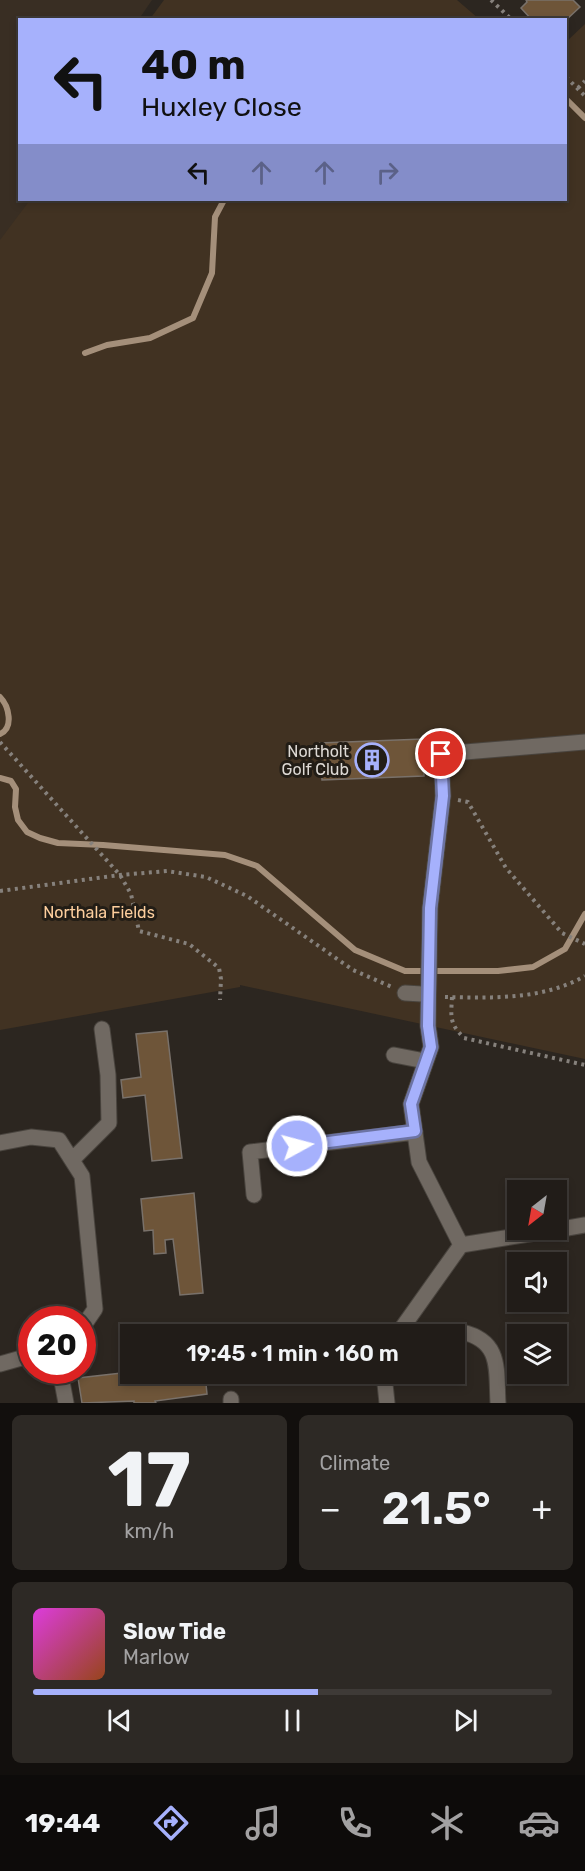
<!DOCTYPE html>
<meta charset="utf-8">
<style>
:root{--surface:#211c18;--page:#2d2925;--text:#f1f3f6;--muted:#a2a1a2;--line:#3e3a37;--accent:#a6b1fc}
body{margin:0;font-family:Rubik,sans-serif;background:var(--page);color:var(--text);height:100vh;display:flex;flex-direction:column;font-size:22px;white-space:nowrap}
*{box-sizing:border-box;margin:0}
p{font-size:20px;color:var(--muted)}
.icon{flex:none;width:33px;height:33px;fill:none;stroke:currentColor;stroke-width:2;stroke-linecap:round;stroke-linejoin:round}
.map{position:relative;height:1403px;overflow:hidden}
.sheet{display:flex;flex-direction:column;gap:12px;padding:12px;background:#120f0d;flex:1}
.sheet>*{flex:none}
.top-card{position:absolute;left:18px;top:18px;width:549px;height:183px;border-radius:0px;box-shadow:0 3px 9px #0003,0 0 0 2px var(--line);background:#a6b1fc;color:#111;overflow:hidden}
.needle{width:39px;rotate:211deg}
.fabs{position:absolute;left:507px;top:1180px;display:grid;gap:12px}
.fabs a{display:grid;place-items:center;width:60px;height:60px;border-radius:0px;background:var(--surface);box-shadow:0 3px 9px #0003,0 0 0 2px var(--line);font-size:30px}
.speed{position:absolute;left:18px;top:1306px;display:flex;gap:12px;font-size:30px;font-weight:700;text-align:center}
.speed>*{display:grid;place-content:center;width:78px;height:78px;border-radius:50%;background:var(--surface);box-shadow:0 3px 9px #0003,0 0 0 2px var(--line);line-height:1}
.speed .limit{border:9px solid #d22;background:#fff;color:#111}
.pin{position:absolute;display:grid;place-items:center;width:51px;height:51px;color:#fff;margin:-26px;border:3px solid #fff;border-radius:50%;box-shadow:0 2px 6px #0007}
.me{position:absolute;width:66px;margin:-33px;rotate:83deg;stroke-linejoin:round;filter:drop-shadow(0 0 4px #0008)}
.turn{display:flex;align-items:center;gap:21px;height:126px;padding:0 24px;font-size:27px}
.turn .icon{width:78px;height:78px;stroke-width:2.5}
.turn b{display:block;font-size:42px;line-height:51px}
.lanes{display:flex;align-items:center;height:57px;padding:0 24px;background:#0003;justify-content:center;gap:30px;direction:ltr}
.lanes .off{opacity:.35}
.big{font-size:45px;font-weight:600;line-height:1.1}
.sheet .widget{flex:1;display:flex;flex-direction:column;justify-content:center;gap:9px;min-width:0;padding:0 21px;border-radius:9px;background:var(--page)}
.sheet .dial{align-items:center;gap:0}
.dial b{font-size:78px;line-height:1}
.song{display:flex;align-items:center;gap:18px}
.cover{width:72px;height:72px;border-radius:9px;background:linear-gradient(135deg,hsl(300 70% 55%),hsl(20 70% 35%))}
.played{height:6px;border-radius:3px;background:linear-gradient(90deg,var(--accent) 55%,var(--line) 55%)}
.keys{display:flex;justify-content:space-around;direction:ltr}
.heat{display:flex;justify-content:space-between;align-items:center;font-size:33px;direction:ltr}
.sheet .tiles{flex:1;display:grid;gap:12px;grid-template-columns:1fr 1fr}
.widget:last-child{grid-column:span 2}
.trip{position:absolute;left:120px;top:1324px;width:345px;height:60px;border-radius:0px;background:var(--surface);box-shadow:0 3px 9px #0003,0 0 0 2px var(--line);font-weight:600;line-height:60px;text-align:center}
.tabs{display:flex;height:96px;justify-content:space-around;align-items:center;background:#0d0b0a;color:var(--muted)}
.tabs .icon{width:42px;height:42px}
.tabs .selected{color:var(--accent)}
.tabs b{font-size:27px;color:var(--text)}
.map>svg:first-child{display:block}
.built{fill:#392e23}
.green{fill:#413222}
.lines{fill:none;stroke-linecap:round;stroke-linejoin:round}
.stream{stroke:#a48f7a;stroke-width:6}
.building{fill:#6e5539;stroke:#79716a;stroke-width:1.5}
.minor-casing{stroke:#49443e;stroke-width:17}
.path{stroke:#86817c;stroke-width:4;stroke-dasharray:3 4.5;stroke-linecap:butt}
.minor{stroke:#706962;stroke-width:15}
.route-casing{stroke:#6c73a4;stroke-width:15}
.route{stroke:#a6b1fc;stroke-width:10}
.labels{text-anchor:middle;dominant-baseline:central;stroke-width:6;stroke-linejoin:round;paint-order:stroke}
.poi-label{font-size:16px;fill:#ddd9d4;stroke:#221d16;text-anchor:end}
.park-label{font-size:16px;fill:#fdce9d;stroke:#221d16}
</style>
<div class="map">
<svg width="585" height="1403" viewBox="0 0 585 1403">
<rect width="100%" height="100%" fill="#2c2620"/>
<!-- built -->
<path class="built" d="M0,0H152L139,19L20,20V200H34L0,262Z"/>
<!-- green -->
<path class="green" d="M164,0H457L479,19H150Z
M585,24V1059L240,985V987L0,1030V240L30,200H566V42Z"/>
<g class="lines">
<!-- stream -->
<path class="stream" d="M566,99L585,118
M85,353L107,345L150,338L193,318L212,273L215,217L224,200
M0,697C9,706 14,728 0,734
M0,778L11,781L16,789L15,807L18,820L27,832L40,838L58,843L103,845L225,855L257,866L355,950L405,971H498L533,967L565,949L585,914"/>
</g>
<!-- building -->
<path class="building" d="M526,0H573L580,7L566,20H532L521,8L527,2Z
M423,739L424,776L322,780L320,743Z
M167,1031L182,1158L152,1161L145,1095L123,1098L121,1080L141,1077L136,1034Z
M194,1193L203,1293L180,1295L173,1239L165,1240L166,1253L154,1254L153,1230L144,1231L141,1199Z
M130,1372V1374H205L207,1394L155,1401L156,1403H134V1401L82,1403L78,1378Z"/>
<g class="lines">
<!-- minor casing -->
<g class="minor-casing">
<path id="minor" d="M405,993L422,994
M394,1055L425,1061
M0,1143L31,1137L59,1140L82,1176L95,1309L82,1328
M72,1160L109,1123L108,1075L102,1029
M254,1195L250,1152L415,1132
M556,1230L585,1225
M461,1245L419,1162L411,1104L431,1047L428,1026L430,908L443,796L441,754L585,742
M397,1334L462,1332C502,1341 496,1370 498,1403
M397,1335L461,1245L555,1230
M0,1364L32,1355
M60,1371L66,1403
M384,1374L387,1403
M231,1399V1403"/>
</g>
<!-- path -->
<path class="path" d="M491,0L512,20
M566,77L585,96
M578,88L585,81
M0,742L120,875L131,894L139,931L189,944L219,968L221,979L220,1000
M458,800L468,802L506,868L562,933L585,944
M0,891L120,875L167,871L206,877L247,896L353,970L392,987
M445,997C492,998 543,1000 585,976
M452,997C451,1017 449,1023 464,1038L585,1065"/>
<!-- minor -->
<use href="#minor" class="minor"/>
</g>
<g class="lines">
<!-- route casing -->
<g class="route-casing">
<path id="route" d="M297,1146L415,1131L411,1104L431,1047L428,1026L430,908L443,796L441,754"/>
</g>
<!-- route -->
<use href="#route" class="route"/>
</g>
<!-- icons -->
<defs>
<g id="building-ring" transform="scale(1.725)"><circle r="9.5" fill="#221d16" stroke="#a6b1fc" stroke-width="1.5"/><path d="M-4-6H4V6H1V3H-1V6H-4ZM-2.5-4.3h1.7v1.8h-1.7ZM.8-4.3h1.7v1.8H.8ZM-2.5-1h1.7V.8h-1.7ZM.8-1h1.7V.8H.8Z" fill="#a6b1fc"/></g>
</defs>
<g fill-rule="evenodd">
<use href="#building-ring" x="372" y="760"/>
</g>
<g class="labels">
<!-- poi labels -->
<g class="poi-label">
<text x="349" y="751">Northolt<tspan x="349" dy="18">Golf Club</tspan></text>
</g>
<!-- park labels -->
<g class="park-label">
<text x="99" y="912">Northala Fields</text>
</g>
</g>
</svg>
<div class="fabs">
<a><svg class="needle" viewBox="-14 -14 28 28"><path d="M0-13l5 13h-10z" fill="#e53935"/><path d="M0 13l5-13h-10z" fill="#a2a1a2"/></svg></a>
<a><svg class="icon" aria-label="sound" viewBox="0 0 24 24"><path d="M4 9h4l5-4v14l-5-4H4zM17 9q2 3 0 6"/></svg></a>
<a><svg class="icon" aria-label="layers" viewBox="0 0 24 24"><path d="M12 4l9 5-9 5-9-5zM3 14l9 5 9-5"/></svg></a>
</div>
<div class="speed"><div class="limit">20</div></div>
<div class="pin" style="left:441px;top:754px;background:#d93025"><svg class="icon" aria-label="arrive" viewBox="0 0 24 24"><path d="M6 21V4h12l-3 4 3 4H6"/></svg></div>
<svg class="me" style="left:297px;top:1146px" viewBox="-20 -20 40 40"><circle r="17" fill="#a6b1fc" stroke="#fff" stroke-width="3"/><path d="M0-11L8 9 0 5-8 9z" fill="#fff"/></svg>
<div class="trip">19:45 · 1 min · 160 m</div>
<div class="top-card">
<div class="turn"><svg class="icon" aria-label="left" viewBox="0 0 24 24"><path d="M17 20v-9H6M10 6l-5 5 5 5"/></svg><div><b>40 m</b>Huxley Close</div></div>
<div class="lanes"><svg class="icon" aria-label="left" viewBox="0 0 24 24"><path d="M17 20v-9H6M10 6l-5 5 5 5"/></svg><svg class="icon off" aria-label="ahead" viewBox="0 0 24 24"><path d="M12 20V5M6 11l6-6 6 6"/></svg><svg class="icon off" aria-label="ahead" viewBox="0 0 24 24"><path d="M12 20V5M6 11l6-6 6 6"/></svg><svg class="icon off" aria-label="right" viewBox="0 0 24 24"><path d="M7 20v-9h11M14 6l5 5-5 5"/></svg></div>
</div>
</div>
<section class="sheet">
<div class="tiles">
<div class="widget dial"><b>17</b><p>km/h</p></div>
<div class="widget"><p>Climate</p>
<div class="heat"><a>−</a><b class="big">21.5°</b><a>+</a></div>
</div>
<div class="widget">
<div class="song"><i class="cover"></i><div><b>Slow Tide</b><p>Marlow</p></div></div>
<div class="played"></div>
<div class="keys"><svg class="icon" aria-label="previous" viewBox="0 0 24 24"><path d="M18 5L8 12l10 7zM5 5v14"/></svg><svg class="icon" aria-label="pause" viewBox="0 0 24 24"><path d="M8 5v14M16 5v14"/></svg><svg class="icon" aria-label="next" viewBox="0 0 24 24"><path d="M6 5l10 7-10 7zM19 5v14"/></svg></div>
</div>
</div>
</section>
<nav class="tabs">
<b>19:44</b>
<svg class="icon selected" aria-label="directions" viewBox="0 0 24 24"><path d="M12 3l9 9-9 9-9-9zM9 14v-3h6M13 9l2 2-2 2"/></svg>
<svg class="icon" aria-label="music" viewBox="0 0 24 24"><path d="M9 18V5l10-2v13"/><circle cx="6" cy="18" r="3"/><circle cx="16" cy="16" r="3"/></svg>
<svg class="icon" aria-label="phone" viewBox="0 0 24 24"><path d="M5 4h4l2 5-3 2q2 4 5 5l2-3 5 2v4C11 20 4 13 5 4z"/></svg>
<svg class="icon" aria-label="climate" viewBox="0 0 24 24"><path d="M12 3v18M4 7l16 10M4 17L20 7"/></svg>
<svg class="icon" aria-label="car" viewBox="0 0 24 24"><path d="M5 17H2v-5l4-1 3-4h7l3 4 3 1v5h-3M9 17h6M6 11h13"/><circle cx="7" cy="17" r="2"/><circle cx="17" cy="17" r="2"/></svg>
</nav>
